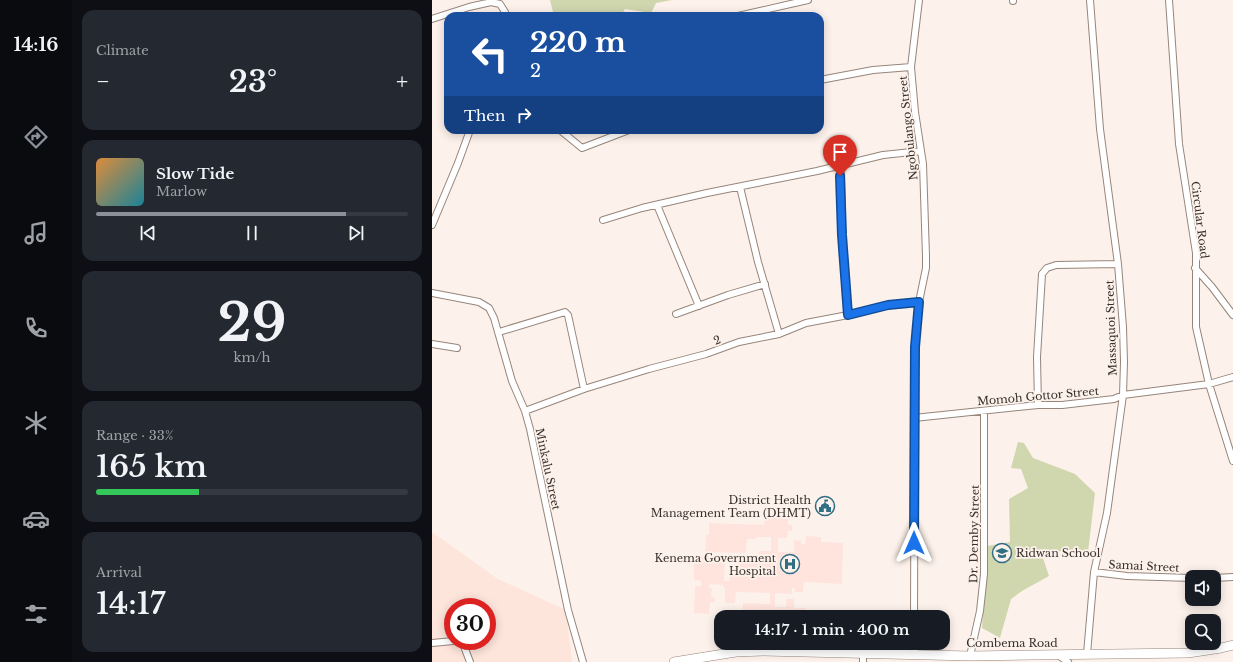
<!DOCTYPE html>
<meta charset="utf-8">
<style>
:root{--surface:#171b24;--page:#242831;--text:#f1f3f6;--muted:#9ea1a6;--line:#363941;--accent:#8c9099}
body{margin:0;font-family:"Libre Baskerville",serif;background:var(--page);color:var(--text);height:100vh;display:flex;flex-direction:column;font-size:15px;white-space:nowrap}
*{box-sizing:border-box;margin:0}
p{font-size:13px;color:var(--muted)}
.icon{flex:none;width:22px;height:22px;fill:none;stroke:currentColor;stroke-width:2;stroke-linecap:round;stroke-linejoin:round}
.map{position:relative;flex:1;overflow:hidden}
.panel{display:flex;flex-direction:column;gap:10px;padding:10px;background:#0d0f14;width:360px}
.panel>*{flex:none}
.hud{position:absolute;left:12px;top:12px;width:380px;height:122px;border-radius:12px;box-shadow:0 2px 10px #0003;background:#1a4fa0;color:#fff;overflow:hidden}
.tools{position:absolute;left:753px;top:570px;display:grid;gap:8px}
.tools a{display:grid;place-items:center;width:36px;height:36px;border-radius:8px;background:var(--surface);box-shadow:0 2px 10px #0003;font-size:20px}
.speed{position:absolute;left:12px;top:598px;display:flex;gap:8px;font-size:20px;font-weight:700;text-align:center}
.speed>*{display:grid;place-content:center;width:52px;height:52px;border-radius:50%;background:var(--surface);box-shadow:0 2px 10px #0003;line-height:1}
.speed .limit{border:6px solid #d22;background:#fff;color:#111}
.pin{position:absolute;display:grid;place-items:center;width:34px;height:34px;color:#fff;margin:-41px -17px;border-radius:50% 50% 50% 0;rotate:-45deg;box-shadow:0 0 4px #0007}
.pin .icon{rotate:45deg}
.me{position:absolute;width:44px;margin:-22px;rotate:0deg;stroke-linejoin:round;filter:drop-shadow(0 0 3px #0008)}
.turn{display:flex;align-items:center;gap:14px;height:84px;padding:0 20px;font-size:18px}
.turn .icon{width:52px;height:52px;stroke-width:2.5}
.turn b{display:block;font-size:28px;line-height:34px}
.then{display:flex;align-items:center;height:38px;padding:0 20px;background:#0003;gap:8px;font-size:15px}
.big{font-size:30px;font-weight:600;line-height:1.1}
.panel .widget{flex:1;display:flex;flex-direction:column;justify-content:center;gap:6px;min-width:0;padding:0 14px;border-radius:12px;background:var(--page)}
.panel .dial{align-items:center;gap:0}
.dial b{font-size:52px;line-height:1}
.song{display:flex;align-items:center;gap:12px}
.cover{width:48px;height:48px;border-radius:6px;background:linear-gradient(135deg,hsl(30 70% 55%),hsl(190 70% 35%))}
.played{height:4px;border-radius:2px;background:linear-gradient(90deg,var(--accent) 80%,var(--line) 80%)}
.keys{display:flex;justify-content:space-around;direction:ltr}
.heat{display:flex;justify-content:space-between;align-items:center;font-size:22px;direction:ltr}
.charge{height:6px;border-radius:3px;background:linear-gradient(90deg,#34c759 33%,var(--line) 0)}
.trip{position:absolute;left:282px;top:610px;width:236px;height:40px;border-radius:12px;background:var(--surface);box-shadow:0 2px 10px #0003;font-weight:600;line-height:40px;text-align:center}
main{display:flex;flex:1;min-height:0}
.dock{display:flex;flex-direction:column;width:72px;justify-content:space-around;align-items:center;background:#090b0e;color:var(--muted)}
.dock .icon{width:28px;height:28px}
.dock .selected{color:var(--accent)}
.dock b{font-size:18px;color:var(--text)}
.map>svg:first-child{display:block}
.education{fill:#fde5db;fill-rule:evenodd}
.medical{fill:#fee4dd}
.green{fill:#d0d6ae}
.lines{fill:none;stroke-linecap:round;stroke-linejoin:round}
.street-casing{stroke:#96857a;stroke-width:8}
.secondary-casing{stroke:#96857a;stroke-width:10}
.street{stroke:#fff;stroke-width:6}
.secondary{stroke:#fff;stroke-width:9}
.route-casing{stroke:#114b97;stroke-width:10}
.route{stroke:#1a73e8;stroke-width:7}
.labels{text-anchor:middle;dominant-baseline:central;stroke-width:3.5;stroke-linejoin:round;paint-order:stroke}
.street-label{font-size:11px;fill:#37302b;stroke:#fdf2eb}
.poi-label{font-size:11px;fill:#37302b;stroke:#fdf2eb;text-anchor:end}
</style>
<main>
<nav class="dock">
<b>14:16</b>
<svg class="icon selected" aria-label="directions" viewBox="0 0 24 24"><path d="M12 3l9 9-9 9-9-9zM9 14v-3h6M13 9l2 2-2 2"/></svg>
<svg class="icon" aria-label="music" viewBox="0 0 24 24"><path d="M9 18V5l10-2v13"/><circle cx="6" cy="18" r="3"/><circle cx="16" cy="16" r="3"/></svg>
<svg class="icon" aria-label="phone" viewBox="0 0 24 24"><path d="M5 4h4l2 5-3 2q2 4 5 5l2-3 5 2v4C11 20 4 13 5 4z"/></svg>
<svg class="icon" aria-label="climate" viewBox="0 0 24 24"><path d="M12 3v18M4 7l16 10M4 17L20 7"/></svg>
<svg class="icon" aria-label="car" viewBox="0 0 24 24"><path d="M5 17H2v-5l4-1 3-4h7l3 4 3 1v5h-3M9 17h6M6 11h13"/><circle cx="7" cy="17" r="2"/><circle cx="17" cy="17" r="2"/></svg>
<svg class="icon" aria-label="filters" viewBox="0 0 24 24"><path d="M4 7h16M4 17h16"/><circle cx="9" cy="7" r="2"/><circle cx="15" cy="17" r="2"/></svg>
</nav>
<section class="panel">
<div class="widget"><p>Climate</p>
<div class="heat"><a>−</a><b class="big">23°</b><a>+</a></div>
</div>
<div class="widget">
<div class="song"><i class="cover"></i><div><b>Slow Tide</b><p>Marlow</p></div></div>
<div class="played"></div>
<div class="keys"><svg class="icon" aria-label="previous" viewBox="0 0 24 24"><path d="M18 5L8 12l10 7zM5 5v14"/></svg><svg class="icon" aria-label="pause" viewBox="0 0 24 24"><path d="M8 5v14M16 5v14"/></svg><svg class="icon" aria-label="next" viewBox="0 0 24 24"><path d="M6 5l10 7-10 7zM19 5v14"/></svg></div>
</div>
<div class="widget dial"><b>29</b><p>km/h</p></div>
<div class="widget"><p>Range · 33%</p><b class="big">165 km</b><div class="charge"></div></div>
<div class="widget"><p>Arrival</p><b class="big">14:17</b></div>
</section>
<div class="map">
<svg width="801" height="662" viewBox="0 0 801 662">
<rect width="100%" height="100%" fill="#fdf2eb"/>
<!-- education -->
<path class="education" d="M0,532L66,579L134,610L140,662H0ZM21,607H55V641H21Z"/>
<!-- medical -->
<path class="medical" d="M333,516L356,517V524L360,525V531H356L355,538H346V552H362V540L369,541V544H373L374,536L389,537V542L411,543L410,584L372,582L371,592H363V589L360,588V594L343,593V607H354V599H362V608H373V616L384,617H311V603L338,604V593L304,592L303,603H293V587H291V585L277,584V588H280L279,597L283,598V602H278L277,614L262,613L263,586H269V581L262,580V556L293,557L292,581H297L298,569H305L306,558L326,559L327,551H339V537H324L323,539H315L314,553L273,552L274,535H277V523L332,525Z"/>
<!-- green -->
<path class="green" d="M118,0H240L224,3L219,13L193,9L189,16H122Z
M586,442L592,443L601,458L643,474L663,493L656,552L624,551L611,558L617,576L590,591L579,599L568,638L550,628L555,546L578,542L577,499L596,488L589,469L579,468Z"/>
<g class="lines">
<!-- street casing -->
<g class="street-casing">
<path id="street" d="M57,0L59,2L68,4L73,12V16
M581,0V1
M737,0L747,144L764,253V327L777,384L801,461
M306,16L376,0
M0,19L37,7L59,2
M388,80L441,70L479,67
M128,130L150,148L197,130
M409,165L410,235L416,315
M308,187L326,262L347,334
M225,205L267,306
M171,220L210,208L275,193L385,171L451,155L489,151
M0,225L26,163L38,130
M763,268L780,287L801,315
M0,293L47,302L57,308L62,318L80,381L93,411L98,429L136,610L151,662
M244,314L296,295L333,284
M67,332L133,312L136,315L152,389
M0,344L25,348
M606,405L605,357L610,274L615,268L624,265L686,264
M93,411L152,389L217,369L274,354L307,342L347,334L374,323L416,315L456,305L487,302
M482,418L606,405H630L682,399L691,395L777,384L801,377
M662,572L695,576L760,578
M782,578L801,577
M482,617L483,347L487,302L494,268V256L491,164L483,112L479,67L487,0
M30,641L38,662
M0,643L21,641
M482,643L483,654
M655,654L662,572L675,513L691,395L692,362L691,327L686,264L668,129L658,0
M626,655L636,662
M538,656L548,611L552,574V411
M431,662V653"/>
</g>
<!-- secondary casing -->
<g class="secondary-casing">
<path id="secondary" d="M242,662L304,652L331,651L538,656L756,653L789,648L801,645"/>
</g>
<!-- street -->
<use href="#street" class="street"/>
<!-- secondary -->
<use href="#secondary" class="secondary"/>
</g>
<g class="lines">
<!-- route casing -->
<g class="route-casing">
<path id="route" d="M408,176L410,235L416,315L456,305L487,302L483,347L482,543"/>
</g>
<!-- route -->
<use href="#route" class="route"/>
</g>
<!-- icons -->
<defs>
<g id="civic-ring" transform="scale(1)"><circle r="9.5" fill="#fdf2eb" stroke="#306e84" stroke-width="1.5"/><path d="M-.6-6.5H3V-4.5H.6V-3L4-1V1h2V6H-6V1h2V-1L-.6-3ZM-1.2 2.5V6h2.4V2.5Z" fill="#306e84"/></g>
<g id="school-ring" transform="scale(1)"><circle r="9.5" fill="#fdf2eb" stroke="#306e84" stroke-width="1.5"/><path d="M0-5L7-2L0 1L-7-2ZM-4 1L0 2.5L4 1V4Q0 6-4 4Z" fill="#306e84"/></g>
<g id="hospital-ring" transform="scale(1)"><circle r="9.5" fill="#fdf2eb" stroke="#306e84" stroke-width="1.5"/><path d="M-5-5h3v3.5h4V-5h3V5h-3V1.5h-4V5h-3Z" fill="#306e84"/></g>
</defs>
<g fill-rule="evenodd">
<use href="#civic-ring" x="393" y="506"/>
<use href="#school-ring" x="570" y="553"/>
<use href="#hospital-ring" x="358" y="564"/>
</g>
<g class="labels">
<!-- street labels -->
<g class="street-label">
<text transform="translate(476 128) rotate(-96)">Ngobulango Street</text>
<text transform="translate(768 220) rotate(83)">Circular Road</text>
<text transform="translate(679 328) rotate(-92)">Massaquoi Street</text>
<text transform="translate(285 340) rotate(-20)">2</text>
<text transform="translate(606 396) rotate(-5)">Momoh Gottor Street</text>
<text transform="translate(116 469) rotate(78)">Minkalu Street</text>
<text transform="translate(542 534) rotate(-89)">Dr. Demby Street</text>
<text transform="translate(712 566) rotate(3)">Samai Street</text>
<text x="580" y="643">Combema Road</text>
</g>
<!-- poi labels -->
<g class="poi-label">
<text x="379" y="500">District Health<tspan x="379" dy="13">Management Team (DHMT)</tspan></text>
<text x="584" y="553" text-anchor="start">Ridwan School</text>
<text x="344" y="558">Kenema Government<tspan x="344" dy="13">Hospital</tspan></text>
</g>
</g>
</svg>
<div class="tools">
<a><svg class="icon" aria-label="sound" viewBox="0 0 24 24"><path d="M4 9h4l5-4v14l-5-4H4zM17 9q2 3 0 6"/></svg></a>
<a><svg class="icon" aria-label="search" viewBox="0 0 24 24"><circle cx="10" cy="10" r="6"/><path d="M15 15l6 6"/></svg></a>
</div>
<div class="speed"><div class="limit">30</div></div>
<div class="pin" style="left:408px;top:176px;background:#d93025"><svg class="icon" aria-label="arrive" viewBox="0 0 24 24"><path d="M6 21V4h12l-3 4 3 4H6"/></svg></div>
<svg class="me" style="left:482px;top:543px" viewBox="-20 -20 40 40"><path d="M0-17L14 15 0 8-14 15z" fill="#1a73e8" stroke="#fff" stroke-width="4"/></svg>
<div class="trip">14:17 · 1 min · 400 m</div>
<div class="hud">
<div class="turn"><svg class="icon" aria-label="left" viewBox="0 0 24 24"><path d="M17 20v-9H6M10 6l-5 5 5 5"/></svg><div><b>220 m</b>2</div></div>
<div class="then">Then<svg class="icon" aria-label="right" viewBox="0 0 24 24"><path d="M7 20v-9h11M14 6l5 5-5 5"/></svg></div>
</div>
</div>
</main>
